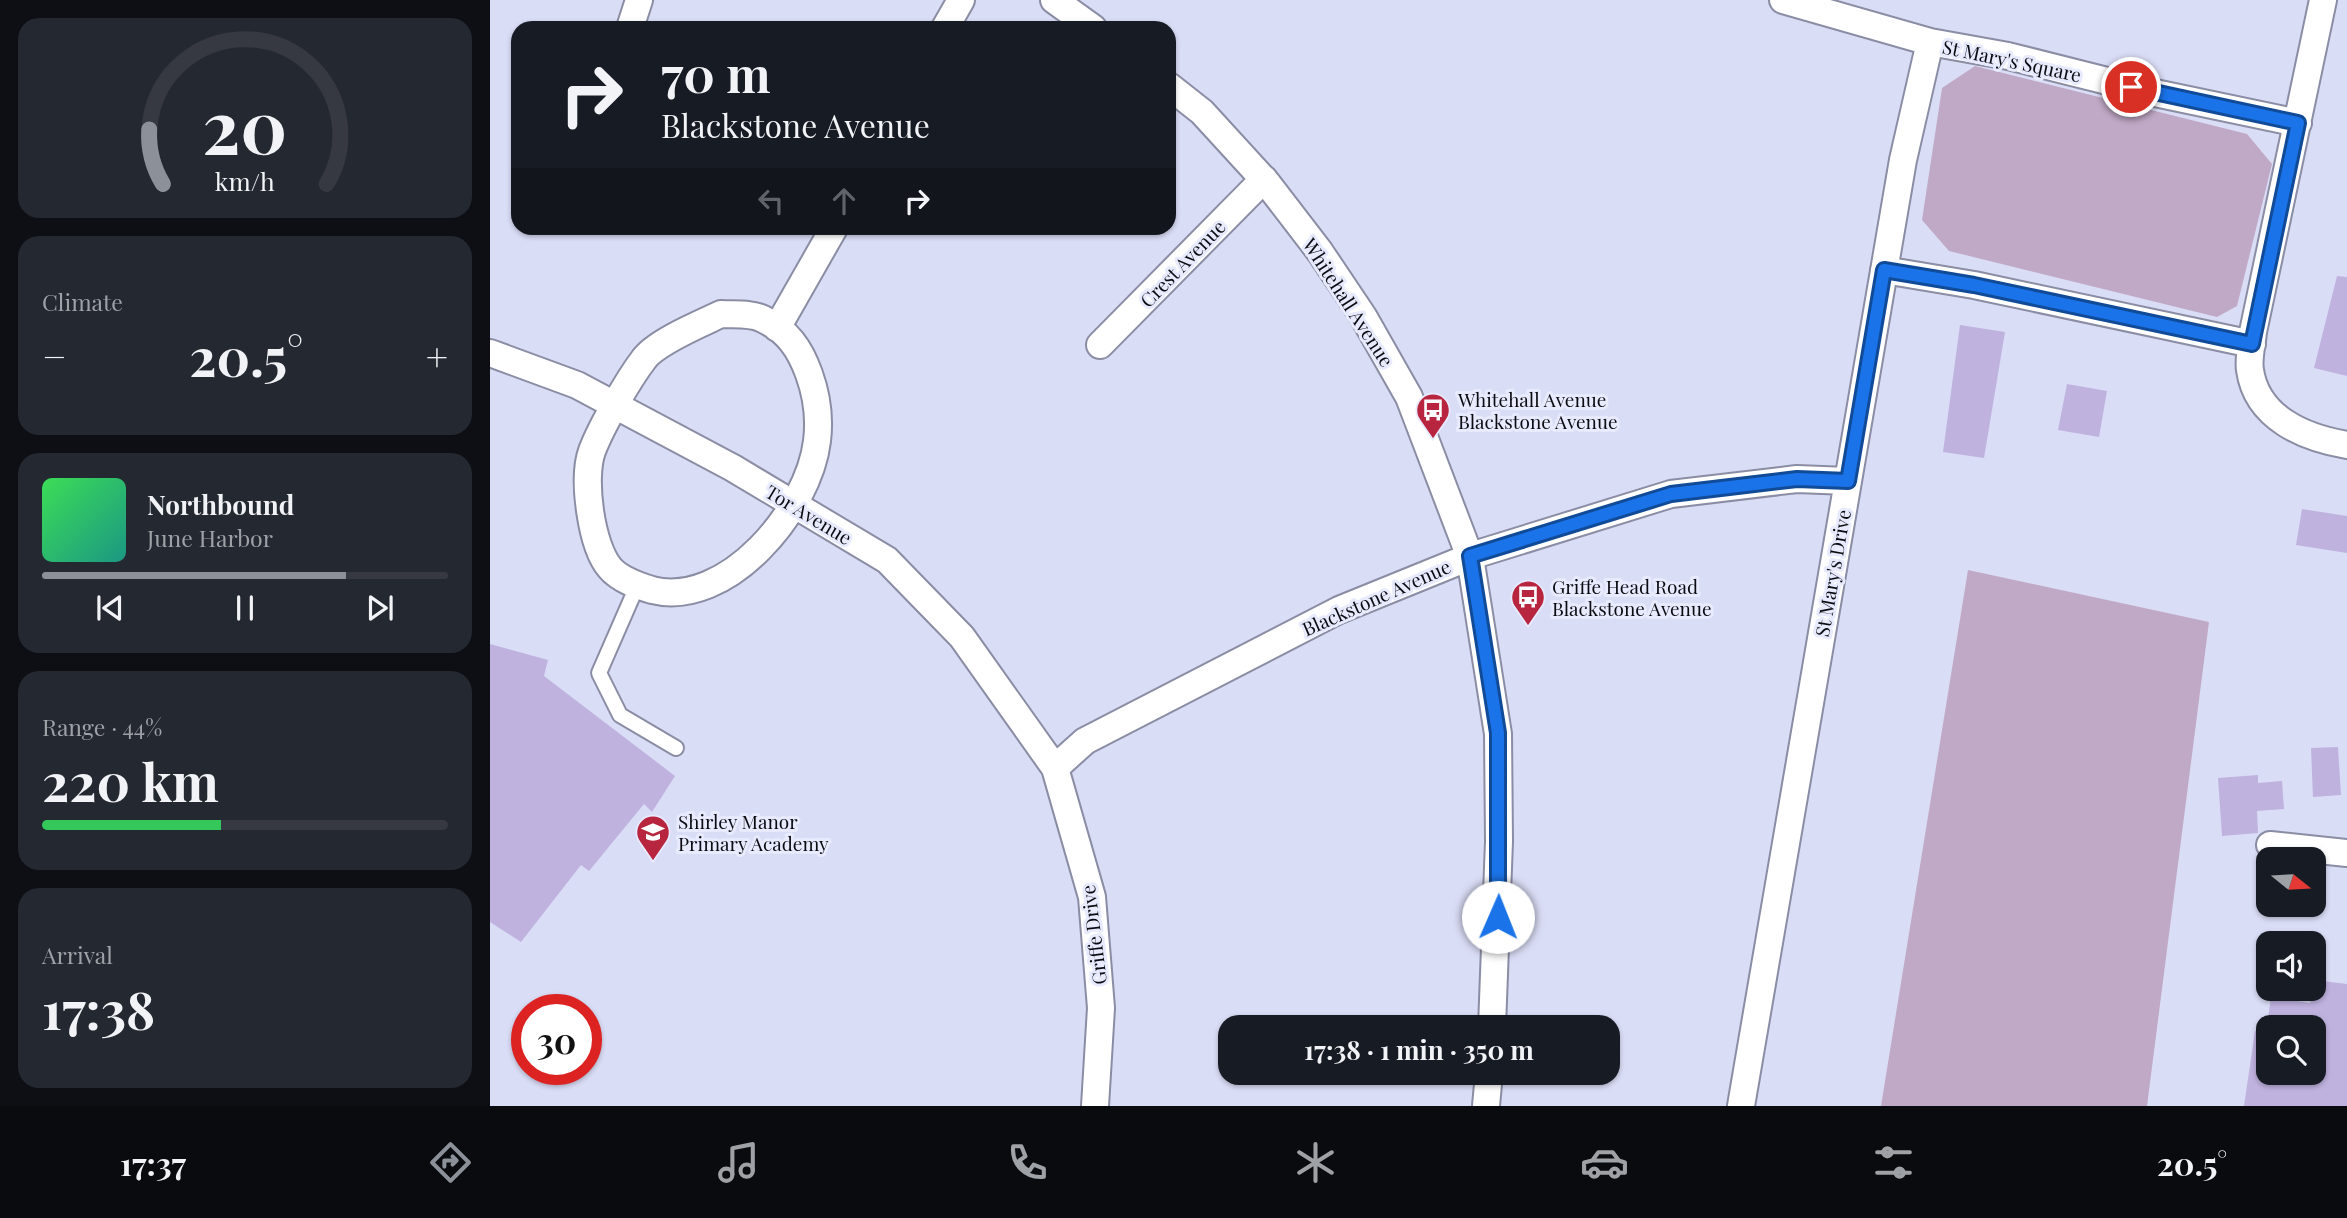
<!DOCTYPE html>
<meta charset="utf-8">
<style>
:root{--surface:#171b24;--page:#242831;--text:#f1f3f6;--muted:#9ea1a6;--line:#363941;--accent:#8c9099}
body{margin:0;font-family:"Playfair Display",serif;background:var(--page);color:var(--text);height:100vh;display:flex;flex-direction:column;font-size:26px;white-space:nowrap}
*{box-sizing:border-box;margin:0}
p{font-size:23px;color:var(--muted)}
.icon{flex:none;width:38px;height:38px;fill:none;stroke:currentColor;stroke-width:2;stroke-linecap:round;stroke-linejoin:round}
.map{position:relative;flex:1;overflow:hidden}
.details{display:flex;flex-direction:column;gap:18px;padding:18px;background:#0d0f14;width:490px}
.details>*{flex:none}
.top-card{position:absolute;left:21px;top:21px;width:665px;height:214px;border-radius:21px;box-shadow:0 2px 5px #0004;background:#171b24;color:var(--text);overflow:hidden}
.needle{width:46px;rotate:108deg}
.buttons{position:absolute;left:1766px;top:847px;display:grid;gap:14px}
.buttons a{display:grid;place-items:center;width:70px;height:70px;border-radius:14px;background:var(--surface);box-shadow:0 2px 5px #0004;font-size:35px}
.speed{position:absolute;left:21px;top:994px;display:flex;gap:14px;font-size:35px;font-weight:700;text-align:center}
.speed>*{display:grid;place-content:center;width:91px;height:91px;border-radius:50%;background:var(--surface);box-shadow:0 2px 5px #0004;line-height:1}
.speed .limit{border:10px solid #d22;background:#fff;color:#111}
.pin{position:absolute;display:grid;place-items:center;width:60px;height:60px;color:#fff;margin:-30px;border:4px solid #fff;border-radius:50%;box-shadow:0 2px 7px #0007}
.me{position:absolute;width:77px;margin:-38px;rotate:1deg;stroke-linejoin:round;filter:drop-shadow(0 0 5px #0008)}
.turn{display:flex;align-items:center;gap:24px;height:147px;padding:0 35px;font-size:32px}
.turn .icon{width:91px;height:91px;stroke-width:2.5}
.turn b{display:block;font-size:49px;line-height:60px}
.lanes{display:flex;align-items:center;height:66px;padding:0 35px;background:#0003;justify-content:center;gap:35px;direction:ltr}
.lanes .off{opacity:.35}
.big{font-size:52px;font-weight:700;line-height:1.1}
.details .widget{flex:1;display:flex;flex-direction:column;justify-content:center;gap:10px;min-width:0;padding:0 24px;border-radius:21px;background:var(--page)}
.details .dial{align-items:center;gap:0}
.dial svg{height:182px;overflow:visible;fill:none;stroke:var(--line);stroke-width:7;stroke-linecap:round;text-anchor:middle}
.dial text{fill:var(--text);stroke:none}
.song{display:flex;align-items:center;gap:21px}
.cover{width:84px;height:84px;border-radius:10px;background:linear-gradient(135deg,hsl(130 70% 55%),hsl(170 70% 35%))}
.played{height:7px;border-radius:4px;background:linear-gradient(90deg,var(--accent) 75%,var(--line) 75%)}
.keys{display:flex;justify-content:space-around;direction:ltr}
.heat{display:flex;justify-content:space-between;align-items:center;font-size:38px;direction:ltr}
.charge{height:10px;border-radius:5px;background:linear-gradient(90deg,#34c759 44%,var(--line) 0)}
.trip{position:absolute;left:728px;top:1015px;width:402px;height:70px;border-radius:21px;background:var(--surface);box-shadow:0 2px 5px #0004;font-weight:700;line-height:70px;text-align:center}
.tab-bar{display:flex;height:112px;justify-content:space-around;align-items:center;background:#090b0e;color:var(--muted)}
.tab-bar .icon{width:49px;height:49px}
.tab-bar .active{color:var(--accent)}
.tab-bar b{font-size:32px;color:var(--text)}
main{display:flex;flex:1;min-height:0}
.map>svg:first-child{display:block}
.green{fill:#c0a9c6}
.building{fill:#bfb2df;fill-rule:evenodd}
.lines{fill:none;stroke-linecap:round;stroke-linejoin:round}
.service-casing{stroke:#8a8da3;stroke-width:18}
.minor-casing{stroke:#8a8da3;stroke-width:30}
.service{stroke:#fff;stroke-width:14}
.minor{stroke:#fff;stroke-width:26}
.route-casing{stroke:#114b97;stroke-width:18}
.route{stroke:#1a73e8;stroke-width:12}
.labels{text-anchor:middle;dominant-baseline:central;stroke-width:6;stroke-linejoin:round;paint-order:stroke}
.street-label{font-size:19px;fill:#0b0c13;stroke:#e8ebfe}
.poi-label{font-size:19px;fill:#0b0c13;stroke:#e8ebfe;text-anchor:start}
</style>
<main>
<section class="details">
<div class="widget dial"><svg viewBox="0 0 100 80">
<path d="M14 69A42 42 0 1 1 86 69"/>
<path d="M14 69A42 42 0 0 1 8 45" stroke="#8c9099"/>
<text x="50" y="56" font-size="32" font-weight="700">20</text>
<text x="50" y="72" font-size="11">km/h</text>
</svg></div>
<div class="widget"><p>Climate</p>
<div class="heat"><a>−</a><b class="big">20.5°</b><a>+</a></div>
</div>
<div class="widget">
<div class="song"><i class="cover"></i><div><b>Northbound</b><p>June Harbor</p></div></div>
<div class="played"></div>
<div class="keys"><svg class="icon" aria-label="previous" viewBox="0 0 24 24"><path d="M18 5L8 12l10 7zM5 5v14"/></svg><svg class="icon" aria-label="pause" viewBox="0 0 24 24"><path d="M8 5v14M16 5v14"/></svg><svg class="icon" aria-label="next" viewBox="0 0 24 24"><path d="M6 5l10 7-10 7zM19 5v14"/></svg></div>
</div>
<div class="widget"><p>Range · 44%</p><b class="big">220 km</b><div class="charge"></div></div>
<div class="widget"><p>Arrival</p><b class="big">17:38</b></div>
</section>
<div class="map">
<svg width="1857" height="1106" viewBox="0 0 1857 1106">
<rect width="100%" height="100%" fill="#daddf6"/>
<!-- green -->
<path class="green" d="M1485,66L1757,134L1782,164L1747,306L1727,317L1459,251L1432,220L1452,88Z
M1478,570L1719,622L1657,1106H1391Z"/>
<!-- building -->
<path class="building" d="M1847,276L1857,277V376L1824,368Z
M1470,325L1515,332L1494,458L1453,452Z
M1577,384L1617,391L1609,437L1568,430Z
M1812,509L1857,516V553L1806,545Z
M0,644L58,660L54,676L185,776L162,812L154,804L99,871L91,865L31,942L0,922Z
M1848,747L1851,795L1823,797L1821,748Z
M1768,775V783L1792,781L1794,809L1767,811L1768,833L1732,836L1728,778Z
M1824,980L1857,984V1106H1754L1765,1031L1776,1033L1781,997L1820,1003ZM1778,1027H1824V1073H1778Z"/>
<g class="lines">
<!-- service casing -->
<g class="service-casing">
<path id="service" d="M147,586L109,673L130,715L186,748"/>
</g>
<!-- minor casing -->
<g class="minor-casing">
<path id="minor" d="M564,0L603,28
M1293,0L1440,42L1518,56L1665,93L1808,123
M1833,0L1763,332C1762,344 1758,359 1760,370C1767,419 1816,438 1857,445
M140,28L149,0
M455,28L471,0
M679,86L712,112L777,183L830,252L873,316L919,397L980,557L1008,734L1009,841L1002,1027
M1394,270L1484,285L1762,344
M231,314C244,315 262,313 273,319C298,331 310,349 319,374C327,396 330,417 327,441C319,510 237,609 162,590C149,586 130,580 120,568C101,546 92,478 102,451C111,427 138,380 154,359C166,342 212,323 231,314Z
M287,328L344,228
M610,345L774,179
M0,353L87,385L243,468L397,560L472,637L565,768L602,897L611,1008L605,1106
M565,768L595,741L849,610L987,554L1181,494L1307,479L1358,481
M1780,845L1857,853
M996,1106L999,1073
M1251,1106L1413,160L1440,42"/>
</g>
<!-- service -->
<use href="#service" class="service"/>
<!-- minor -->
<use href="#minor" class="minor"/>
</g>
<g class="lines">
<!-- route casing -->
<g class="route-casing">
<path id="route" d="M1008,917V733L980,556L1181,494L1307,479L1358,481L1394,270L1484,285L1762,344L1808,123L1641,87"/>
</g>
<!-- route -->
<use href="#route" class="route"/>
</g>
<!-- icons -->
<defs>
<g id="bus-pin" transform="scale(1.75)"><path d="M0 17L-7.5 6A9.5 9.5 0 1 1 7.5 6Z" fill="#b7253e" stroke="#e8ebfe"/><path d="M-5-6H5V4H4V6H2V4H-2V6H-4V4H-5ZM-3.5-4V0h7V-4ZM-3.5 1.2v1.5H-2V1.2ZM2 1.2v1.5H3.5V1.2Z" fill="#fff"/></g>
<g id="school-pin" transform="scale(1.75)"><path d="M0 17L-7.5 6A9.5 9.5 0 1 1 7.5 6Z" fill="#b7253e" stroke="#e8ebfe"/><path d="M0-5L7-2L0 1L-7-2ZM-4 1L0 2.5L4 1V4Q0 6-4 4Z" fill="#fff"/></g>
</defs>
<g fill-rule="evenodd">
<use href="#bus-pin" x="943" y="410"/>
<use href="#bus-pin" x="1038" y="597"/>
<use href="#school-pin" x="163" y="832"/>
</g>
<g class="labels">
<!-- street labels -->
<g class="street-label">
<text transform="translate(1522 60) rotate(12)">St Mary's Square</text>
<text transform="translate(692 263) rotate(-46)">Crest Avenue</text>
<text transform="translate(859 302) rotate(57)">Whitehall Avenue</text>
<text transform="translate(319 514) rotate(31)">Tor Avenue</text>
<text transform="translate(1342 573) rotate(-80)">St Mary's Drive</text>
<text transform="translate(886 597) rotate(-24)">Blackstone Avenue</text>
<text transform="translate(603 935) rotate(-97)">Griffe Drive</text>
</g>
<!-- poi labels -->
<g class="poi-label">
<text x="968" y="399">Whitehall Avenue<tspan x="968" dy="22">Blackstone Avenue</tspan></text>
<text x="1062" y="586">Griffe Head Road<tspan x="1062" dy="22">Blackstone Avenue</tspan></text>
<text x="188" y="821">Shirley Manor<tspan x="188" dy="22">Primary Academy</tspan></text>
</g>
</g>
</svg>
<div class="buttons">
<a><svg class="needle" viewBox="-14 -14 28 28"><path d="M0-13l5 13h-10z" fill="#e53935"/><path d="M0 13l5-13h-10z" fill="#9ea1a6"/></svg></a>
<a><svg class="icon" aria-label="sound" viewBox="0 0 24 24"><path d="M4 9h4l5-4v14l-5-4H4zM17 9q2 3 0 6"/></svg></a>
<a><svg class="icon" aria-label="search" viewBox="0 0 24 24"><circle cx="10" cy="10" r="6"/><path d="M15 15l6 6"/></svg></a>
</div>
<div class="speed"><div class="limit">30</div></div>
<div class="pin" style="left:1641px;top:87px;background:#d93025"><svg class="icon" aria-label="arrive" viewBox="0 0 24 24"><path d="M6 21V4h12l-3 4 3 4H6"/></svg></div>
<svg class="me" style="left:1008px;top:917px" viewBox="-20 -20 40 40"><circle r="19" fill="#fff"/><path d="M0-13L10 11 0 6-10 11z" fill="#1a73e8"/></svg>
<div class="trip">17:38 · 1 min · 350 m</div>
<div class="top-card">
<div class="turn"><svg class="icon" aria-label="right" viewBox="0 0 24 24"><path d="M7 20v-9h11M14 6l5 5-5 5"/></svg><div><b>70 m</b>Blackstone Avenue</div></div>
<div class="lanes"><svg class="icon off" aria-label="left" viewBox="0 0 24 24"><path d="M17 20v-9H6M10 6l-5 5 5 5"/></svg><svg class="icon off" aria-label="ahead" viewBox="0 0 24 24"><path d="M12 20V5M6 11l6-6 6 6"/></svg><svg class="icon" aria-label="right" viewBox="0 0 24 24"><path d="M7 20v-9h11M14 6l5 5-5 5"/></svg></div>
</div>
</div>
</main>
<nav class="tab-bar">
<b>17:37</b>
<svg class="icon active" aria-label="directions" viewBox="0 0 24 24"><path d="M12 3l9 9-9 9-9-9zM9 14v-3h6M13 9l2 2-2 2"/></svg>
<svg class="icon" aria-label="music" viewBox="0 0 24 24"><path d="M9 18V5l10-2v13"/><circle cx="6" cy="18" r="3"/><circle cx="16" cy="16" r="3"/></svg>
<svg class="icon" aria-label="phone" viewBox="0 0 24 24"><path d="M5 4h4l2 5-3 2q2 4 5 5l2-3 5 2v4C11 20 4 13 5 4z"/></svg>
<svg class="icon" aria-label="climate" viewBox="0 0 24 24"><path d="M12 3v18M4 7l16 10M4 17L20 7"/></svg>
<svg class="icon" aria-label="car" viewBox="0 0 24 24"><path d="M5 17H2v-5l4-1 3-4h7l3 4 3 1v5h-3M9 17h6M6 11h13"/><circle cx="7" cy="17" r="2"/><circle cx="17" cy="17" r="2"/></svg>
<svg class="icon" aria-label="filters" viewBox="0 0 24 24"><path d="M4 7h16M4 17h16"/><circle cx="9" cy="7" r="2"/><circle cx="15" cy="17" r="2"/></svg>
<b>20.5°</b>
</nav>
